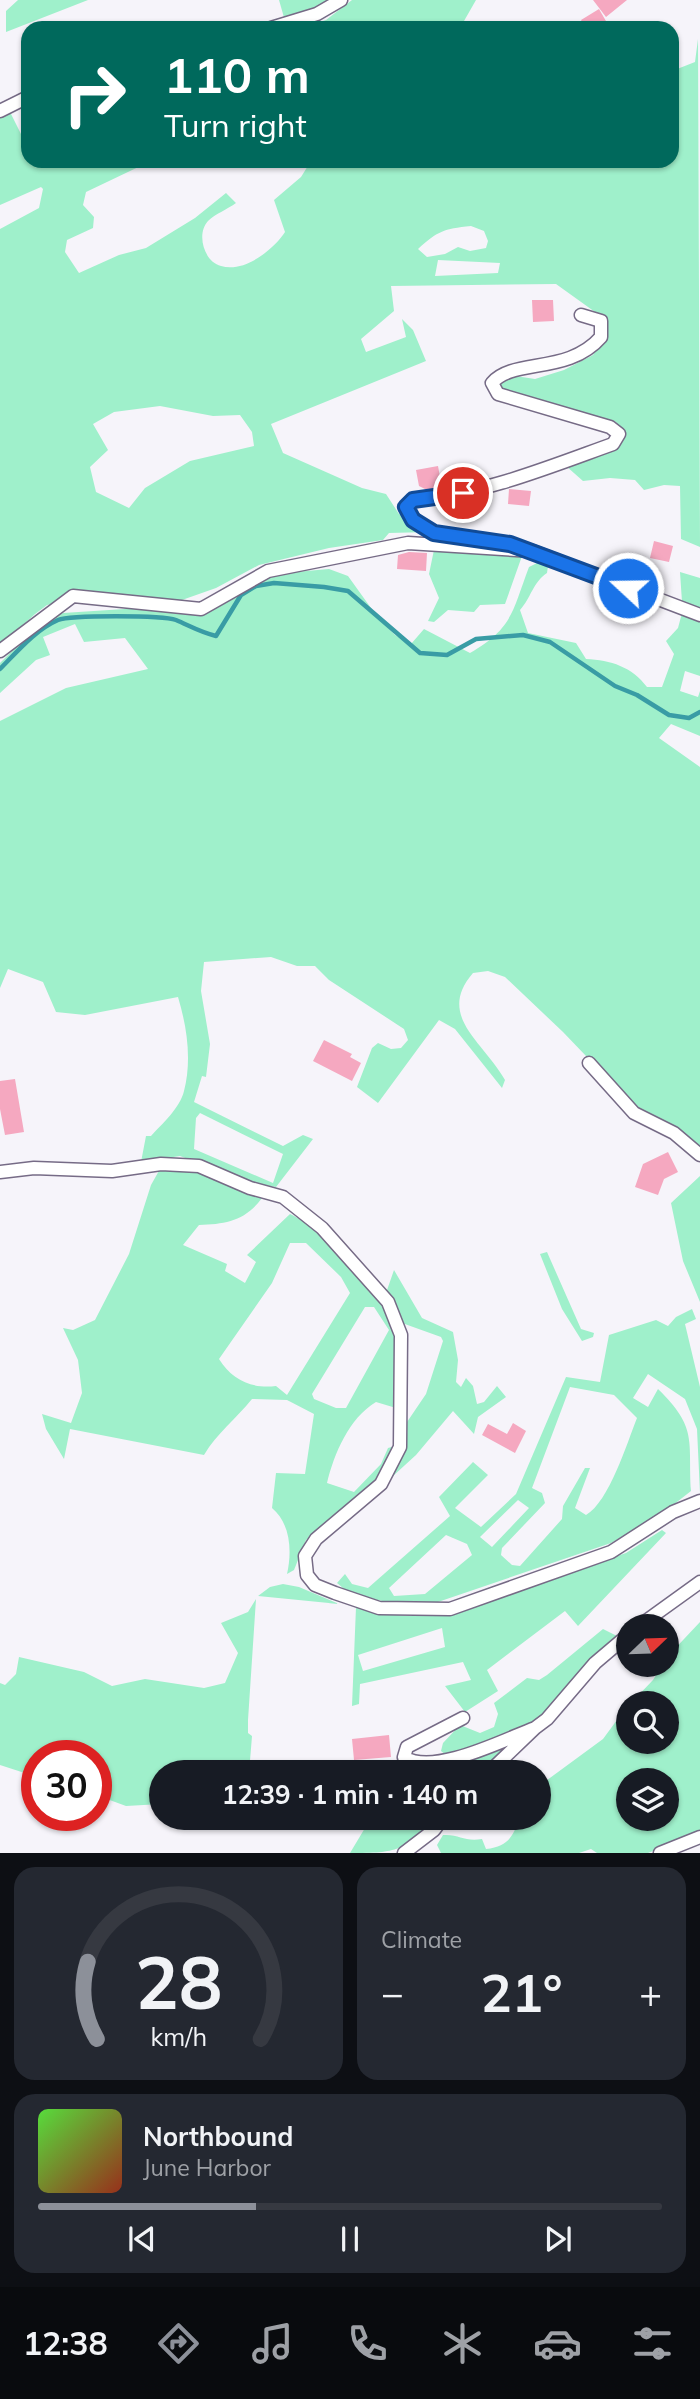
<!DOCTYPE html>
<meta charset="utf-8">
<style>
:root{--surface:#171b24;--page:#242831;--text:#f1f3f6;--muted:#9ea1a6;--line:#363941;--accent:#8c9099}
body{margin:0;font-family:Mulish,sans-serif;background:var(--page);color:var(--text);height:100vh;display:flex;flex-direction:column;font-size:26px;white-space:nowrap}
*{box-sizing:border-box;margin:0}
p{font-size:23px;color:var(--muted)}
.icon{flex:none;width:38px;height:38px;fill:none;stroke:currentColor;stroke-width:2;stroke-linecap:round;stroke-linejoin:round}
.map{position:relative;height:1853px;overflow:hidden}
.drawer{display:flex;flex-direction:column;gap:14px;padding:14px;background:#0d0f14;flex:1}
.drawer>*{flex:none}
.banner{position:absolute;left:21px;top:21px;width:658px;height:147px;border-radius:21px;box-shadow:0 2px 5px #0004;background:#00695c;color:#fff;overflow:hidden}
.needle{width:46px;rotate:67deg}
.fabs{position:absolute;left:616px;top:1614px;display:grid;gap:14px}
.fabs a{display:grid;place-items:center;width:63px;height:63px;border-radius:50%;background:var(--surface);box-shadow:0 2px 5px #0004;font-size:35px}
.speed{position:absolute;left:21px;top:1740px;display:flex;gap:14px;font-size:35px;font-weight:700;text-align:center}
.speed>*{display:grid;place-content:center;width:91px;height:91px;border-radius:50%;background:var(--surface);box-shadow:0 2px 5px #0004;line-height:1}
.speed .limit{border:10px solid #d22;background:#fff;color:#111}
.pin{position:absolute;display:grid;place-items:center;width:60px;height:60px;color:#fff;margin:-30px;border:4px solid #fff;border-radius:50%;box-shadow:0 2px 7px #0007}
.me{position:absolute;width:77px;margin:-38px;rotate:291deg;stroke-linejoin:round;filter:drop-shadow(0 0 5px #0008)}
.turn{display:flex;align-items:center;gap:24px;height:147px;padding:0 28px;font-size:32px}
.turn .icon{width:91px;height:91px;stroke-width:2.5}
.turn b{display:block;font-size:49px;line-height:60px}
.big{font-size:52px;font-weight:700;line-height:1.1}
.drawer .widget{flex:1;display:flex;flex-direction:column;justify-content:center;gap:10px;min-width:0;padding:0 24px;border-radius:21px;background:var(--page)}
.drawer .dial{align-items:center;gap:0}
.dial svg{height:182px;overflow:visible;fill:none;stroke:var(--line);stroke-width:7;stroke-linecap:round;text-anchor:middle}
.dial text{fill:var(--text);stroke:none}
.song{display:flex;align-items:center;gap:21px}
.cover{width:84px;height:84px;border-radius:10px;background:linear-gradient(135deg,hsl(110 70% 55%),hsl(10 70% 35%))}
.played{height:7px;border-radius:4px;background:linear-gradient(90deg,var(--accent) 35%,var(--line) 35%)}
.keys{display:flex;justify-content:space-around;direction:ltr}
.heat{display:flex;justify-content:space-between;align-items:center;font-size:38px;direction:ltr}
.drawer .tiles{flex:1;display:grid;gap:14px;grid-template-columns:1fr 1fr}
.widget:last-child{grid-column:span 2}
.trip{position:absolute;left:149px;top:1760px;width:402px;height:70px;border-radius:35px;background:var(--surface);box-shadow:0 2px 5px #0004;font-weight:700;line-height:70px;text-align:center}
.menu{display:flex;height:112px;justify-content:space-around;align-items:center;background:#090b0e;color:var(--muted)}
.menu .icon{width:49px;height:49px}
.menu .active{color:var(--accent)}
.menu b{font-size:32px;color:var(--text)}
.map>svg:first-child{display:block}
.green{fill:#9ff0cb;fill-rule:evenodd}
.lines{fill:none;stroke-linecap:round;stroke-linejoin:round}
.stream{stroke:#399ca5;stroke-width:4.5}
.building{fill:#f5a8c0}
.street-casing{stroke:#766b86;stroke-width:15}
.street{stroke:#fff;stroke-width:12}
.route-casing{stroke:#114b97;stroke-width:18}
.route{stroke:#1a73e8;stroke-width:12}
</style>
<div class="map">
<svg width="700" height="1853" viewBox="0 0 700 1853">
<rect width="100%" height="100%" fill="#f6f4fa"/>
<!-- green -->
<path class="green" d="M18,0H88L6,32V11Z
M279,0H334L285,21Z
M352,0H476L460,28H301L326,20Z
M698,39L700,547L681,539L680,486L664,485L644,490L635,480L610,478L583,481L566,466L623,435L616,422L501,389L499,382L509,375L535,379L564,370L593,355L602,340V317L556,284L391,286L394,311L361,339L366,352L406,337L402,319L413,330L426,361L271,424L283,453L362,488L386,494L399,514L428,532L389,533L383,540L329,548L259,565L216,588L182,600L63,602L47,605L35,614L0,646V229L39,208L43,189L41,187L0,205V116L9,110L28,148V161H151L86,192L83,205L94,217L93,228L67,240L65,252L79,273L119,255L146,248L195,218L226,193L236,203C228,209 215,214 208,221C196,234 204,262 221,266C245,273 274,249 285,232L274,200L301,177L311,161H672V71L695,62ZM471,226L484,231L488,241L486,248L470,251L458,247L445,254L427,257L418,249C438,231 443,229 471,226ZM438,260L500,263L498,273L435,276ZM160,406L213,416L240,415L252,432L254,446L190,461L145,488L129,508L96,492L90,467L108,450L93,424L114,412Z
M435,545L522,556L505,604L480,605L474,612L448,610L434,622L428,621L439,598L429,574Z
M539,562L548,566L547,573C533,582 531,598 520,610L528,633L576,643L586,659C611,660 632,667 647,687H662L674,654L666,641L678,628L682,613L700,619V676L685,671L680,691L698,697L700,691V736L671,724L659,738L700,767V1156L656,1129L563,1032L505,977L488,971L473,973C436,1016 483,1041 505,1080L502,1088L455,1029L439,1020L378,1103L357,1087L372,1048L378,1043L391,1049L401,1048L408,1040L404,1029L329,980L315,966H297L271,957L204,962L201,991L210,1044L206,1077L202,1076L194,1102L283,1146L303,1135L313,1139L276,1187L252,1183L180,1156L141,1162L146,1136H151C162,1124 180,1108 184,1091C192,1060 187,1027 178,997L85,1015L56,1012L43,982L8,969L0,988V721L66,688L148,669L125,638L84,642L75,624L43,637L50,655L36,660L0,693V663C21,643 35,623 63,613L202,604L273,574L329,569L348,576L376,615L395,635L411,644L424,629L470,653C513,628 512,612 529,567ZM200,1113L283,1154L273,1183L194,1149L196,1118Z
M680,572L700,578V608L682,602Z
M160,1169L193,1171L262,1198C245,1221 226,1224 199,1225L183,1245L227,1264L225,1271L245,1283L256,1262L247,1255L290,1214C325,1230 391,1298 396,1338C399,1360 396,1385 396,1408L376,1402C349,1418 334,1454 327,1483L354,1492L381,1464L388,1448L395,1446L384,1472L364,1493L306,1540L294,1570L287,1574C292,1552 291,1524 272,1508L276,1473L305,1474L314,1414L287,1400L252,1399C236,1419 217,1433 204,1455L70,1429L64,1459L46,1429L42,1414L71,1423L82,1393L78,1360L63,1328L73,1330L95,1320L129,1254L151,1185ZM290,1243H306L341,1277L350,1293L287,1395L276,1386C252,1389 232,1380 219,1359L272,1283ZM365,1307H374L389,1330L346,1408H336L314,1399L312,1394Z
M700,1176V1302L683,1261L671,1203Z
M547,1252L581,1329L594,1333L593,1337L582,1341L562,1309L540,1254Z
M394,1270L422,1318L453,1332L458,1360L456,1382L461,1387L466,1378L473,1386L477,1404L484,1402L497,1386L506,1397L478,1417L474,1434L453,1411L416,1455L393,1476L404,1447L405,1425L426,1394L443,1341L441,1337L402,1323L386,1293Z
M692,1309L696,1319L685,1324L700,1387V1493L697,1429L685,1399L648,1374L633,1398L648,1407L658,1389C698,1428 688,1440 691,1491L659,1516L611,1543L435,1603H393L367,1598L349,1593L337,1583L345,1574L352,1584L368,1588L450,1516L439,1497L473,1462L488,1475L455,1508L481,1527L516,1494L566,1377L600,1382L609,1335L656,1320L668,1326L676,1317ZM570,1387L614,1395L637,1418C627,1443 609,1502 586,1515L575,1508L590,1468H585L563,1506L562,1519L520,1566L512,1565L501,1555L502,1548L545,1503L542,1493L532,1488ZM518,1500L529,1508L492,1547L480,1537ZM446,1535L467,1544L472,1555L425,1594L394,1596L389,1588Z
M662,1530L666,1533L578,1626L565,1611L487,1670L498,1691L465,1712L445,1686L471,1680L463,1662L360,1684L359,1704L352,1706L356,1607C390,1616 425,1620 459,1611L626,1553ZM442,1628L445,1647L363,1671L358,1655Z
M283,1584L299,1587L339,1604L258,1596L270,1587Z
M256,1599L248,1720V1733L252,1736L249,1773H161V1804L126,1806L96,1795V1755H37V1777L0,1765V1683L5,1685L16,1674L19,1657L84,1672L112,1686L145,1679L204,1688L225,1683L238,1653L221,1623L248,1612Z
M700,1622V1832L648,1853H597L591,1849L579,1853H441L437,1845L443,1835C460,1834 464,1842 482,1839L486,1849C508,1846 512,1838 520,1818H539V1786L603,1739L628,1705V1741H667V1703H631L653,1680L663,1664H667L668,1656ZM628,1780H667V1818H628Z
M603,1629L619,1637L539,1720L447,1756L441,1751L443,1743L460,1725L480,1733L494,1727L498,1714L494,1703L527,1678L539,1680L547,1675Z
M517,1741L482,1773H425Z
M371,1818H438C402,1851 399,1853 350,1853Z"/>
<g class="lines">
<!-- stream -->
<path class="stream" d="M0,669C17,652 35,630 58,620C70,615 162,615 176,620C190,626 200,632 216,636L241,595L256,586L274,583L324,587L348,591L420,653L447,655L476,639L523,635L550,642L615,686L637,695L669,715L689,718L700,712"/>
</g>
<!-- building -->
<path class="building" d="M593,0H627L606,17Z
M599,9L610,28H585L581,20Z
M532,300H553L554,321L533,322Z
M438,466L442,488L427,490L419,486L416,470Z
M509,489L531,491L529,506L508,504Z
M654,541L673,546L669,562L650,558Z
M409,552L427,553L426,571L397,569L398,555Z
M324,1040L352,1054L350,1057L361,1063L352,1081L313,1061Z
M15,1079L24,1132L5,1135L0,1109V1081Z
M668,1152L678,1172L664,1179L658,1195L635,1187L643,1164Z
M513,1423L526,1431L515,1453L482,1435L488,1424L507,1434Z
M389,1735L391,1757L354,1760L352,1739Z"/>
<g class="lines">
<!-- street casing -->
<g class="street-casing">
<path id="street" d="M271,28L317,14L341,0
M0,111L28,97
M473,540C446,537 419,533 406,507L413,500C481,495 549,467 613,444L619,434L610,427L498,394L492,383C513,358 568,375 601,337V321L581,315
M0,651L73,596L201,609L268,571L408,543L532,551L700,615
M589,1063L634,1113L674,1133L700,1155
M0,1172L34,1168L112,1171L161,1164L199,1166L250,1188L283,1197L322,1228L388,1302L401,1335L400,1447L381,1484L316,1539L305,1556L307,1575L315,1585L335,1593L379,1608L450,1609L611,1552L673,1512L700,1501
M639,1626L700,1582
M463,1718L407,1747L404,1757C434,1776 503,1740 535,1728L488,1773
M535,1728L547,1719L595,1663L628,1635
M404,1853L434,1830L443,1818
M660,1853L700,1837"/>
</g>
<!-- street -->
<use href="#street" class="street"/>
</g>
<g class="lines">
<!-- route casing -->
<g class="route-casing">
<path id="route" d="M463,493L413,500L406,507L413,520L434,533L510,544L628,588"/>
</g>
<!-- route -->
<use href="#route" class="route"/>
</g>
</svg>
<div class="fabs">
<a><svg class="needle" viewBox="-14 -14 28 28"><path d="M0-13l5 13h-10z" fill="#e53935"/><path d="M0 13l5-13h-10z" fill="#9ea1a6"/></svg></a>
<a><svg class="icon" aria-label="search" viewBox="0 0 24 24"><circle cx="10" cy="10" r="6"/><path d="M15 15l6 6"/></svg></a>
<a><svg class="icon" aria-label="layers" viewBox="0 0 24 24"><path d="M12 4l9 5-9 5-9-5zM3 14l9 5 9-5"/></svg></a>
</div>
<div class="speed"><div class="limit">30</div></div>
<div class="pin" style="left:463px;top:493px;background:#d93025"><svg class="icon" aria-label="arrive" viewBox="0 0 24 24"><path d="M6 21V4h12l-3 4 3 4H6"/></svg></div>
<svg class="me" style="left:628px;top:588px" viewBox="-20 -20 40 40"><circle r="17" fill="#1a73e8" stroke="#fff" stroke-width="3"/><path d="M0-11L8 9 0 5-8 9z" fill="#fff"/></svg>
<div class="trip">12:39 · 1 min · 140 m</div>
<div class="banner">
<div class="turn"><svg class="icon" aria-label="right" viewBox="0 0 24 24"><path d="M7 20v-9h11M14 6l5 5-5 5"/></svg><div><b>110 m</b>Turn right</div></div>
</div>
</div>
<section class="drawer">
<div class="tiles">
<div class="widget dial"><svg viewBox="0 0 100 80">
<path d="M14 69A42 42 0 1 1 86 69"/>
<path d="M14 69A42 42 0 0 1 10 35" stroke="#8c9099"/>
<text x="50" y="56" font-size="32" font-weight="700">28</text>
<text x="50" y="72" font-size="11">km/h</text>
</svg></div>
<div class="widget"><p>Climate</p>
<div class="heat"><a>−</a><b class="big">21°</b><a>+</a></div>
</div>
<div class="widget">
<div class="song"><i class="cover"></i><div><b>Northbound</b><p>June Harbor</p></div></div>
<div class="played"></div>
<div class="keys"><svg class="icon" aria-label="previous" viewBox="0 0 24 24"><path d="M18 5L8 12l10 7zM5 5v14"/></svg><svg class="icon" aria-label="pause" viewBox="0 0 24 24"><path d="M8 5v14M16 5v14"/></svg><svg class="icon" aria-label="next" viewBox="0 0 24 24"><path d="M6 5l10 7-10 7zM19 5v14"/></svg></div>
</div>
</div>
</section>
<nav class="menu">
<b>12:38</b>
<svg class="icon active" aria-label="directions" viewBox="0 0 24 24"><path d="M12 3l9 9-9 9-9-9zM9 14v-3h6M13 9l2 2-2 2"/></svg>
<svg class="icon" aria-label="music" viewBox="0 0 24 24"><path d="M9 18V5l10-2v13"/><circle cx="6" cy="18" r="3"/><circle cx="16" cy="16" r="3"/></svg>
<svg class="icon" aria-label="phone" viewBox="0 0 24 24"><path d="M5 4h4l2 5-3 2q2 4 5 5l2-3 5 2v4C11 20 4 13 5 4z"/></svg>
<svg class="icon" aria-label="climate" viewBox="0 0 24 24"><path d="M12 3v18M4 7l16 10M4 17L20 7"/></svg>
<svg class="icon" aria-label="car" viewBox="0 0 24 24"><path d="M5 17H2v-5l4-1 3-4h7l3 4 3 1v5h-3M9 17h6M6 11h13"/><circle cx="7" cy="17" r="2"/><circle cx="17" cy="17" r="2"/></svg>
<svg class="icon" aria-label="filters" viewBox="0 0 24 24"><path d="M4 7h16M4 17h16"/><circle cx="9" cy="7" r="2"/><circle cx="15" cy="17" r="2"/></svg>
</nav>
